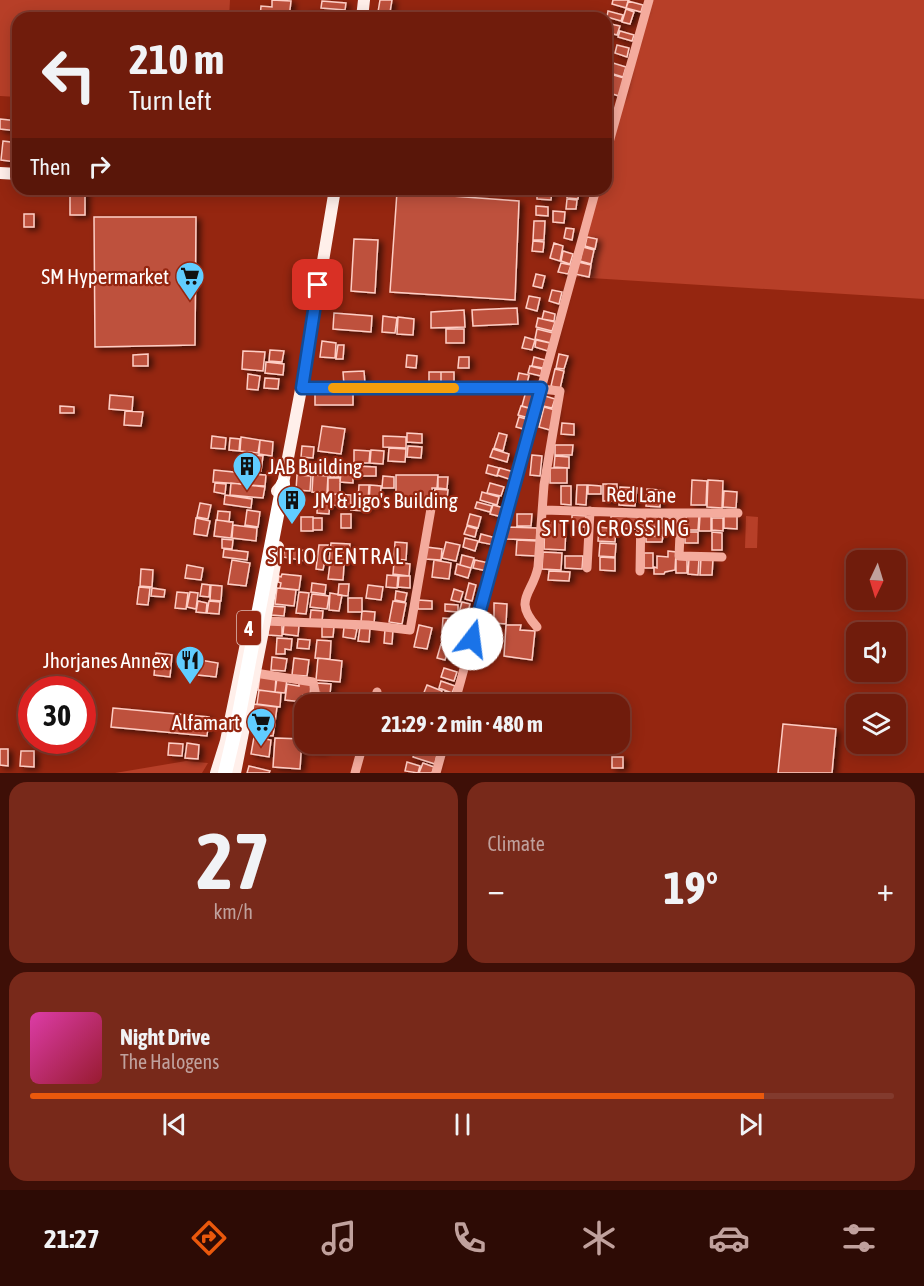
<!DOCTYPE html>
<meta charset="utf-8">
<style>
:root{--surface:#701c0c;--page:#78291a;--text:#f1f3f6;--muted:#c0a19d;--line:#823a2d;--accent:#ea580c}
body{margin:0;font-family:"Asap Condensed",sans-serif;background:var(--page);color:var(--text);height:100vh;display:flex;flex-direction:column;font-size:22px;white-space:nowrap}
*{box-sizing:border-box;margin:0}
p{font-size:20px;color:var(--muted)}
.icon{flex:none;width:33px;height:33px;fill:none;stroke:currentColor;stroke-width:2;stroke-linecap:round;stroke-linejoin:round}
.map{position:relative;height:773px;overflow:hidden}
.drawer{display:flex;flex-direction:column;gap:9px;padding:9px;background:#3e0f07;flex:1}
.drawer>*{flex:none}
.guide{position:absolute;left:12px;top:12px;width:600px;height:183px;border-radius:18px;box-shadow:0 3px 15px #0003,0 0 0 2px var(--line);background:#701c0c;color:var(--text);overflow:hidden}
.needle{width:39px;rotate:184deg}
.controls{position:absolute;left:846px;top:550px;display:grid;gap:12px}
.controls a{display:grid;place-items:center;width:60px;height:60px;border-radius:12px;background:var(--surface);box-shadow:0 3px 15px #0003,0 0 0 2px var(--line);font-size:30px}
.speed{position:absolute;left:18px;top:676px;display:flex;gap:12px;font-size:30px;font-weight:700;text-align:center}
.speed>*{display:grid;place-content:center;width:78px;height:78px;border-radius:50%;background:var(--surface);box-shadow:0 3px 15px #0003,0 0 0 2px var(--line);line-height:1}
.speed .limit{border:9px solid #d22;background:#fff;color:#111}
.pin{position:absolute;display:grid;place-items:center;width:51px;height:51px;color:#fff;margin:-26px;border-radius:12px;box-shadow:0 3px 9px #0006}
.me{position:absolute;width:66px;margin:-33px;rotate:15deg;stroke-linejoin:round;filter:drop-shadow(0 0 4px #0008)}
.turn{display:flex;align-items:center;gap:21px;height:126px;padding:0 18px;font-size:27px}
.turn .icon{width:78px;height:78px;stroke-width:2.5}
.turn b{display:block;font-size:42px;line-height:51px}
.then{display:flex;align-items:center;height:57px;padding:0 18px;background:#0003;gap:12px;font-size:22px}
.big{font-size:45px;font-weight:700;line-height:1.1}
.drawer .card{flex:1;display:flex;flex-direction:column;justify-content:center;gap:9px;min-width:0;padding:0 21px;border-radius:18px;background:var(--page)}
.drawer .dial{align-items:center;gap:0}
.dial b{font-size:78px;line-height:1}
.song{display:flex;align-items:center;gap:18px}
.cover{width:72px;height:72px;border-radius:9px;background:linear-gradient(135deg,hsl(320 70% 55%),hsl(350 70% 35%))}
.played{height:6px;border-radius:3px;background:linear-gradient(90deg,var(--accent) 85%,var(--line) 85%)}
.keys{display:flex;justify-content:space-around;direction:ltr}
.heat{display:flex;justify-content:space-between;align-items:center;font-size:33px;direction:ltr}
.drawer .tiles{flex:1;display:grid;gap:9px;grid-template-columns:1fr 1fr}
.card:last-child{grid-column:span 2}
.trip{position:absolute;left:294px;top:694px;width:336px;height:60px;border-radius:18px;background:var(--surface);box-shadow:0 3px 15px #0003,0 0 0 2px var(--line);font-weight:700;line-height:60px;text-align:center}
.menu{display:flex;height:96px;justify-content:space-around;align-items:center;background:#2d0b05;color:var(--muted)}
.menu .icon{width:42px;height:42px}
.menu .active{color:var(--accent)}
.menu b{font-size:27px;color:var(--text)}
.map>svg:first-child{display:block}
.green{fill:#b73f28}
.building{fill:#be513d;stroke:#fecec5;stroke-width:1.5;filter:url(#shadow)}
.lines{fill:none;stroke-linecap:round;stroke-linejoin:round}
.minor{stroke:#f4ab9d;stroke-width:9}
.major{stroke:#ffefea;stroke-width:12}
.highway{stroke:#fff;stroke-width:14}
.route-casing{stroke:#114b97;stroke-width:15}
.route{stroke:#1a73e8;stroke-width:10}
.slow{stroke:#f59e0b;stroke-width:10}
.labels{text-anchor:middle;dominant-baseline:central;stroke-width:4.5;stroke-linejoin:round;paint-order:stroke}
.shield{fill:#952610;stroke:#dfbeb7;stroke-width:1.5}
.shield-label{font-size:20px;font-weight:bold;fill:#fff}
.poi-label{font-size:21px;fill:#fff;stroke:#952610;text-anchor:end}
.street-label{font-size:21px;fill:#fff;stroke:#952610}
.neighbourhood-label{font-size:22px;letter-spacing:1.5px;fill:#fff;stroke:#952610}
</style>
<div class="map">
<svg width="924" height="773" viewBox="0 0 924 773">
<defs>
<filter id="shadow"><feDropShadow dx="4" dy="2.5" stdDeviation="3" flood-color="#0009"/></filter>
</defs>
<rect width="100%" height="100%" fill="#952610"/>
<!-- green -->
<path class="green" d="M0,0H230L229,18H18V97L0,96Z
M653,0H924V299L575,277L600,189H606V167Z
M746,516L758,517L757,548H745Z
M186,761L208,763L202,773H115Z"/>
<!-- building -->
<path class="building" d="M272,0L291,1L289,18H260L261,6L272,7Z
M380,0H392L389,18H377Z
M613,0H629L626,8L612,4Z
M322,1L346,3L345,10L321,8Z
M628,1L643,5L641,12L626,8Z
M626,9L634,12L630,24L622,22Z
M608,11L623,15L621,21L607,17Z
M306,12L327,13V18H306Z
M606,23L620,26L617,35L606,32Z
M620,31L634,35L632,41L618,37Z
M617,45L629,48L627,57L615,53Z
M613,63L626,67L623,77L610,73Z
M610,74L624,78L619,96L606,92Z
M0,119L18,121V131L0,129Z
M3,141L18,143L16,162L1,160Z
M70,189H85V215H70Z
M537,189H552L551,200L537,199Z
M567,189H579L578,199L567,198Z
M397,192L519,201L515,300L390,292Z
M567,199L577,200L576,209H566Z
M536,206L548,207V216L536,215Z
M553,211L565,212L564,223L553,222Z
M24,214H34V227H24Z
M94,217H196L195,345L95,347Z
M534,221H545L544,240H533Z
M566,228L574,229L572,240L564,238Z
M587,237L597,239L595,249L585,246Z
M354,239L378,240L375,293L351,291Z
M533,241L544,242L543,252L532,251Z
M554,243L563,246L560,261L550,258Z
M583,247L594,250L591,264L580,261Z
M563,251L573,254L570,264L561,261Z
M578,262L591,265L589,277L575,274Z
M561,263L571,265L568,274L558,272Z
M536,274L545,276L542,288L533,286Z
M552,290L562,292L559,304L549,301Z
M529,296L540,298L537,311L526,308Z
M517,308L518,324L473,326L472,310Z
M464,310L465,327L431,328V312Z
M544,311L555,314L554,321L542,319Z
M334,313L372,316L371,332L333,329Z
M383,316L397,318L395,333L382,332Z
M398,317L414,319L413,335L397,334Z
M538,318L555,322L552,331L536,327Z
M446,329H464V343H446Z
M537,329L553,333L551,343L535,339Z
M525,337L535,340L532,350L522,348Z
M536,340L550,343L548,351L535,347Z
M322,341L336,343L335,358L320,357Z
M338,345H344L343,359H336Z
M270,350L284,351L282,362L269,361Z
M243,351L265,352L263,371L242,369Z
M148,354V366H133V355Z
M559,354L568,356L564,369L556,368Z
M407,355L417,356L416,368L406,367Z
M459,357H469V368H458Z
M534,357L545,360L543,368L532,366Z
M266,362L284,364L283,375L265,373Z
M530,366L542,369L541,376L528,373Z
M555,369L564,371L560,389L551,386Z
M364,371L365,384L344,385L343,372Z
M429,372H441V383H429Z
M441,372H454V383H441Z
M519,373L529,375L527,384L517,382Z
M248,374L260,376L258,390L247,389Z
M265,378L279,379L278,389L264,388Z
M526,391L537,394L533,409L522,406Z
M353,393V405H315V394Z
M110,395L133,397L132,411L109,409Z
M545,396L555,399L552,408L543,406Z
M60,406L74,407V413H60Z
M521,406L532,409L529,418L518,415Z
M544,407L555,410L550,430L539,427Z
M125,411L143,412L141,426L124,425Z
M519,417L530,420L527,430L516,427Z
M562,423L574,424V435L561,434Z
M322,426L345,429L341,454L318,451Z
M407,433L422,434V443L407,442Z
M499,433L507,435L503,451L494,448Z
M212,436L226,438L225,449L211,448Z
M383,436L406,437V448L383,447Z
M241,437L260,440L258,453L240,451Z
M230,438L240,439L239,451L229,450Z
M260,440L273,442L272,456L259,454Z
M555,445H573L572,455H555Z
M302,446L314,447L313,458L301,457Z
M408,446L422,447L421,458L407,457Z
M389,448L406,449L405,462L388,461Z
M493,449L509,454L507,462L490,457Z
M354,450L370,451L369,463H354Z
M371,450L384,451L383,464L370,463Z
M254,455L263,456L261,471L252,470Z
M532,455L542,456L540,476L530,475Z
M555,456L569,457V468L554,467Z
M313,463L329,464L328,475L312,474Z
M330,463H340L339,477H330Z
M488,465L499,468L497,476L486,473Z
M355,466L376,467V476H355Z
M500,468L514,472L512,480L497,475Z
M550,468H567V483H550Z
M214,470L243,473L242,484L213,482Z
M341,473L353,474V483L340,482Z
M248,474L266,475L265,486L247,485Z
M297,475L311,476L310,491L296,490Z
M313,475L328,476L327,493L312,492Z
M396,475H438L437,488H432V499H396Z
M383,476L394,477V488H382Z
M438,477H448L447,489L438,488Z
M328,478H340V494H328Z
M692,480L707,481L706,505H691Z
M708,480L723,481L722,508L707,507Z
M215,483L226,484L225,494L214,492Z
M231,483L265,487L263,498L230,495Z
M490,483L504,487L501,496L487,493Z
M603,484H617V501H603Z
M359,485H369L368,502L358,501Z
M370,485L381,486L380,505L369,504Z
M577,485H587L586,505L576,504Z
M588,485L601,486V494H588Z
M561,486H571V505L561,504Z
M620,487L637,488L635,506L619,505Z
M435,489L448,490L447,498L434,497Z
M647,489L660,490V507L646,506Z
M724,491L737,492L736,508L723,507Z
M482,492L499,497L497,505L480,500Z
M331,494L351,495V506L330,505Z
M225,495L252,499L251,508L224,504Z
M318,496L330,497L329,514L317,513Z
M352,502L368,503V511L351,510Z
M477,502L492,506L490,512L475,508Z
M200,503L211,505L208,519L197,517Z
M493,505L504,508L502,517L490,514Z
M247,510L260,512L258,527L245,525Z
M218,511L230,512L229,522L217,520Z
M341,514H351V528H341Z
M470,514L481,517L478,528L467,525Z
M517,514H532L531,526H517Z
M572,515L586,516V527H572Z
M686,515H699L698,530H686Z
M724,515H737V529L724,528Z
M611,516L638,517L637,529L611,528Z
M645,516L662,517V527L645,526Z
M700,516H711V531H699Z
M301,517H313V531H301Z
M196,518L210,521L207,536L194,534Z
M313,518H322V530H313Z
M666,518H676V528H666Z
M712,518H723V531L712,530Z
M216,520L233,522L231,538L214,536Z
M545,522L566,523L565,550L544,549Z
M233,525L257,528L256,541L232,538Z
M467,526L477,529L475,537L464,534Z
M506,527L537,528V540L506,539Z
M599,527L616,529L615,542L598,541Z
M646,528H663V535L646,534Z
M685,532H698V543H685Z
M712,532L722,533V550H712Z
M481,534L496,538L494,545L479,542Z
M646,536H663L662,542H646Z
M465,538L478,541L475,551L463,547Z
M222,539L233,540L232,549L222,548Z
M517,540L537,541L536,556L516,555Z
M395,542L407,543L406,560L394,559Z
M446,542L460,545L456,561L442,558Z
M331,543L350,544L348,564L329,562Z
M600,543L616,544L615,557L599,556Z
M319,545H328L323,570L316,569Z
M285,547L307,551L305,561L283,557Z
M426,547L442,549L441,560L425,559Z
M224,549L248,552L247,560L223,557Z
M668,551L676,552L675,570L665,572L664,574H654V567L657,568V556L668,557Z
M543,552L562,553L561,570L542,569Z
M644,553H653V568H644Z
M462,555L474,558L471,568L460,565Z
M565,556H583L582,569L565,568Z
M600,557L615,558V571L600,570Z
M701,558L713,559L712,575H700Z
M676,559L687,560V573H676Z
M689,559H699L698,575L688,574Z
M232,560L250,563L246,586L228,584Z
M434,560L451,563L449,579L432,577Z
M475,560L489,563L487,571L473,568Z
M394,562L410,564L409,576L393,574Z
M330,564L344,565L343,580L328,579Z
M457,564L471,568L468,578L455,574Z
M187,565L203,568L201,580L185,578Z
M141,569L153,570L152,587L140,586Z
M549,571L570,572L569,581L548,580Z
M282,574L301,576L299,590L280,588L281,583L278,582L279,576L281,577Z
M387,575L398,576L397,588L386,587Z
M399,576H410V588L398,587Z
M312,583L326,585L325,594L311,592Z
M469,583L476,585L472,601L465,599Z
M202,584L210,585L209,597L200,596Z
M339,584H349L348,596L338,595Z
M211,585L222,586L221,601L210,600Z
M368,585L383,587L381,600L366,598Z
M139,587L150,588L148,605L137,604Z
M152,588L165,590L164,597L151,596Z
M277,588L296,590L294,606L275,604Z
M454,589L463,592L460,602L451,600Z
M396,591L407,593L405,602L395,600Z
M177,592L188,593L186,609L175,608Z
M190,592L198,593L196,609L187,607Z
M299,592L309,593L306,614L296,613Z
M330,593L342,595L339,611L329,610Z
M312,594L329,596L327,609L310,607Z
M348,598H362V612H348Z
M418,600L432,601V609H418Z
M198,601L207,603L206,613L196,612Z
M209,601L220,602L219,614L207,613Z
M393,601L406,603L402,624L389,622Z
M462,602L470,604L467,615L459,613Z
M494,603L507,604L506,624L494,623Z
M445,604L458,605V612L445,611Z
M271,606L285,607L284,616L271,615Z
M311,610L323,611L322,621L310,620Z
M362,611L375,612L374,623L361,622Z
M443,618L456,619L455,633L442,632Z
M269,622H282V636L268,635Z
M284,624L299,625L298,636L283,634Z
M419,625L432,628L427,649L414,647Z
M506,625H521L520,630L535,631L532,660L504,656Z
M322,626H334L333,637H322Z
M344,627L357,629L355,639L343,637Z
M360,627L370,628L369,642L358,641Z
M385,629H393L392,644L384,643Z
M277,638L292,639L291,650L285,649V654H276Z
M298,639L310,640L309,649L297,648Z
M317,640L331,641L330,659L315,658Z
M441,644L449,647L445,660L437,658Z
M156,653L172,655L170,677L154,675Z
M272,657L287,659L285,671L271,670Z
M294,658L309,660L307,676L292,675Z
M318,658L342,661L340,682L316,680Z
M184,659L198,661L197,669L183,666Z
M200,660L218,663L216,677L198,675Z
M444,668L457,672L454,681L441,677Z
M260,675L276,677L275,692L258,690Z
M277,678L287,679L285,693L275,692Z
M441,681L455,686L452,693L439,688Z
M299,683L311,684L310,696L303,695V702L285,700L287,684L299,686Z
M317,683L331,684L330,694L316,692Z
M427,685L442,691L438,701L423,695Z
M259,690L281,693L280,707L257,704Z
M445,692L452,694L449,705L441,703Z
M319,693L338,695L337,703L318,701Z
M253,704L277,707L275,722L252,720Z
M113,708L209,717L207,736L111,727Z
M255,721L275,723L273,736L254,734Z
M783,724L836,729L832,773H778Z
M254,737L271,740L269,757L251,754Z
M275,738L302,739L300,769L273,767Z
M303,739L304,744H324L323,751L302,749Z
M169,743L183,744L182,756L168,755Z
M187,743L199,745L198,759L185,758Z
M421,744H440L438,752L420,747Z
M415,748L437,755L435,764L413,757Z
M0,749H8V766L0,765Z
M21,751H34V767L20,766Z
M612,757H623V768H612Z
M407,762L420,766L418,773L405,771Z
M423,763L434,767L432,773H419Z
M249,766L270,771L269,773H247Z"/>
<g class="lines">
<!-- minor -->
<path class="minor" d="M606,153L649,0
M301,388L541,389L560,391L544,485L538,567C533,594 512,599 537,627
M544,510L641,513H738
M681,513L679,556L722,557
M587,568L590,511
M640,571L641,513
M265,621L368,625L410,630L432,503
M255,673L313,682L315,691L313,705
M374,705L377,692
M454,705L596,189
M355,773L363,744
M436,773L444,744"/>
<!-- major -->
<path class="major" d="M362,18L364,0
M0,173L18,174
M277,491L283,484L306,363L335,189
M216,773L226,741L248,634
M235,773L265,621L278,547"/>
<!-- highway -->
<path class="highway" d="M225,773L239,714L283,484"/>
</g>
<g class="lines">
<!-- route casing -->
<g class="route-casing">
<path id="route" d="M318,285L302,388H541L472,639"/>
</g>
<!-- route -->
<use href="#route" class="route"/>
<!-- slow -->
<path class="slow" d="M333,388H454"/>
</g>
<!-- icons -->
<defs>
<g id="supermarket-pin" transform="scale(1.5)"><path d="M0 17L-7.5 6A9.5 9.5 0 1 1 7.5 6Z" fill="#60cdff" stroke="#952610"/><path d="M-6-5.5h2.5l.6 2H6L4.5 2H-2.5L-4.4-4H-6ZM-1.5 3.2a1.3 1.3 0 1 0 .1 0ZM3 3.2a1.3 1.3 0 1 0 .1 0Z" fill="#111"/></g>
<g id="building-pin" transform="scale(1.5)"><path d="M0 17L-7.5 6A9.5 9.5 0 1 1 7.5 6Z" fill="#60cdff" stroke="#952610"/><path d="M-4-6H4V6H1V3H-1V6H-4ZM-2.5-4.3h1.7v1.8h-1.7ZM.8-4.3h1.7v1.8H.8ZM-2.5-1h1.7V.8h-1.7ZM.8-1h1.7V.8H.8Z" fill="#111"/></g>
<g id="restaurant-pin" transform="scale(1.5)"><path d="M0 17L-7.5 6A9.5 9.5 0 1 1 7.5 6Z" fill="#60cdff" stroke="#952610"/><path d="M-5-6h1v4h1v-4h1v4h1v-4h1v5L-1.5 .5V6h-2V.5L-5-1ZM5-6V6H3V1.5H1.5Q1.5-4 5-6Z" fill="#111"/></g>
</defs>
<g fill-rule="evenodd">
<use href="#supermarket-pin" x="190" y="276"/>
<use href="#building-pin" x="247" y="466"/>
<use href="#building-pin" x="292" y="500"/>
<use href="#restaurant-pin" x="190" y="660"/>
<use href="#supermarket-pin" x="261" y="722"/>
</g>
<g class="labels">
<!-- shield labels -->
<rect class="shield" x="237" y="611" width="24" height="34" rx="4.5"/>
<g class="shield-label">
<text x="249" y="628">4</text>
</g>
<!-- poi labels -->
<g class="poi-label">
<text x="169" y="276">SM Hypermarket</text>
<text x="268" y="466" text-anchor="start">JAB Building</text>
<text x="313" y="500" text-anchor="start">JM &amp; Jigo's Building</text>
<text x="169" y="660">Jhorjanes Annex</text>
<text x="240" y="722">Alfamart</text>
</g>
<!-- street labels -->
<g class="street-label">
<text transform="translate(641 494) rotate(1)">Red Lane</text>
</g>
<!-- neighbourhood labels -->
<g class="neighbourhood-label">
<text x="616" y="528">SITIO CROSSING</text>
<text x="336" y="556">SITIO CENTRAL</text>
</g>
</g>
</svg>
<div class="controls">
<a><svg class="needle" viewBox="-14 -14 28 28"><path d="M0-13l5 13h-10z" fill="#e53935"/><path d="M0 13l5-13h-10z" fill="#c0a19d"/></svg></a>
<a><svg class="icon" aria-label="sound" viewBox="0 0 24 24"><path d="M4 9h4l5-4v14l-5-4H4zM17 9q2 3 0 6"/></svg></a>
<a><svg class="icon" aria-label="layers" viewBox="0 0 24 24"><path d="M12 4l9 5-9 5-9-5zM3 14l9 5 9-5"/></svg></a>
</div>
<div class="speed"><div class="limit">30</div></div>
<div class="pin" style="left:318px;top:285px;background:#d93025"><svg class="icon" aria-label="arrive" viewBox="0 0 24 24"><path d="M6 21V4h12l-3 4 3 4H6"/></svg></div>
<svg class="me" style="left:472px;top:639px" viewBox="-20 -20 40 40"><circle r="19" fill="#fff"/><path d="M0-13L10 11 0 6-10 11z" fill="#1a73e8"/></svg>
<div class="trip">21:29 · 2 min · 480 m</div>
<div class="guide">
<div class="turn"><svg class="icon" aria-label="left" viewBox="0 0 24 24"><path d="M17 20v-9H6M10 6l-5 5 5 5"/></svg><div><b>210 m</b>Turn left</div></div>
<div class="then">Then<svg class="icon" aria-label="right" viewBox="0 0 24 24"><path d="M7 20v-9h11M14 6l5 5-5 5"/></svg></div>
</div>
</div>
<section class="drawer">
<div class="tiles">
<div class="card dial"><b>27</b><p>km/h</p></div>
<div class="card"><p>Climate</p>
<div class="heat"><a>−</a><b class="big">19°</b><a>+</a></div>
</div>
<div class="card">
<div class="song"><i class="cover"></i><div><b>Night Drive</b><p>The Halogens</p></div></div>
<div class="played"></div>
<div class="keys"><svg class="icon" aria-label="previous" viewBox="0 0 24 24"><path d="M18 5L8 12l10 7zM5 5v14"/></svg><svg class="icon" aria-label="pause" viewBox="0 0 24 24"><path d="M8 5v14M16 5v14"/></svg><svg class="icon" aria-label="next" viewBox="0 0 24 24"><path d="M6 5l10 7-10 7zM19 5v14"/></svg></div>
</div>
</div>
</section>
<nav class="menu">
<b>21:27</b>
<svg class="icon active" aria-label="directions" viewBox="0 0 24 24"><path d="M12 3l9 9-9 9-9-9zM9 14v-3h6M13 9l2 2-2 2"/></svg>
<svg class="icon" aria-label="music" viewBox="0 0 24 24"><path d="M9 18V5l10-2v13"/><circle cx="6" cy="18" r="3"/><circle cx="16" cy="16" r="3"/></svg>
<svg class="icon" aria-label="phone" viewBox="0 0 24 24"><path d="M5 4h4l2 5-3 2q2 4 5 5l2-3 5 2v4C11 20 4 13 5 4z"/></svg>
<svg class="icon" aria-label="climate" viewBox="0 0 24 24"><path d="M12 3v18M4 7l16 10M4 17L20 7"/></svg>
<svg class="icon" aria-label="car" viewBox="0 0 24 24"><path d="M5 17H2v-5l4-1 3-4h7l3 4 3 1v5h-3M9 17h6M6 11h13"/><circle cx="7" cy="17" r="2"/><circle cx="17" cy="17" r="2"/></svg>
<svg class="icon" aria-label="filters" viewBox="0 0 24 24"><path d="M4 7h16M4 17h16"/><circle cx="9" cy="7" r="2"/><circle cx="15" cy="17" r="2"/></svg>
</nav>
